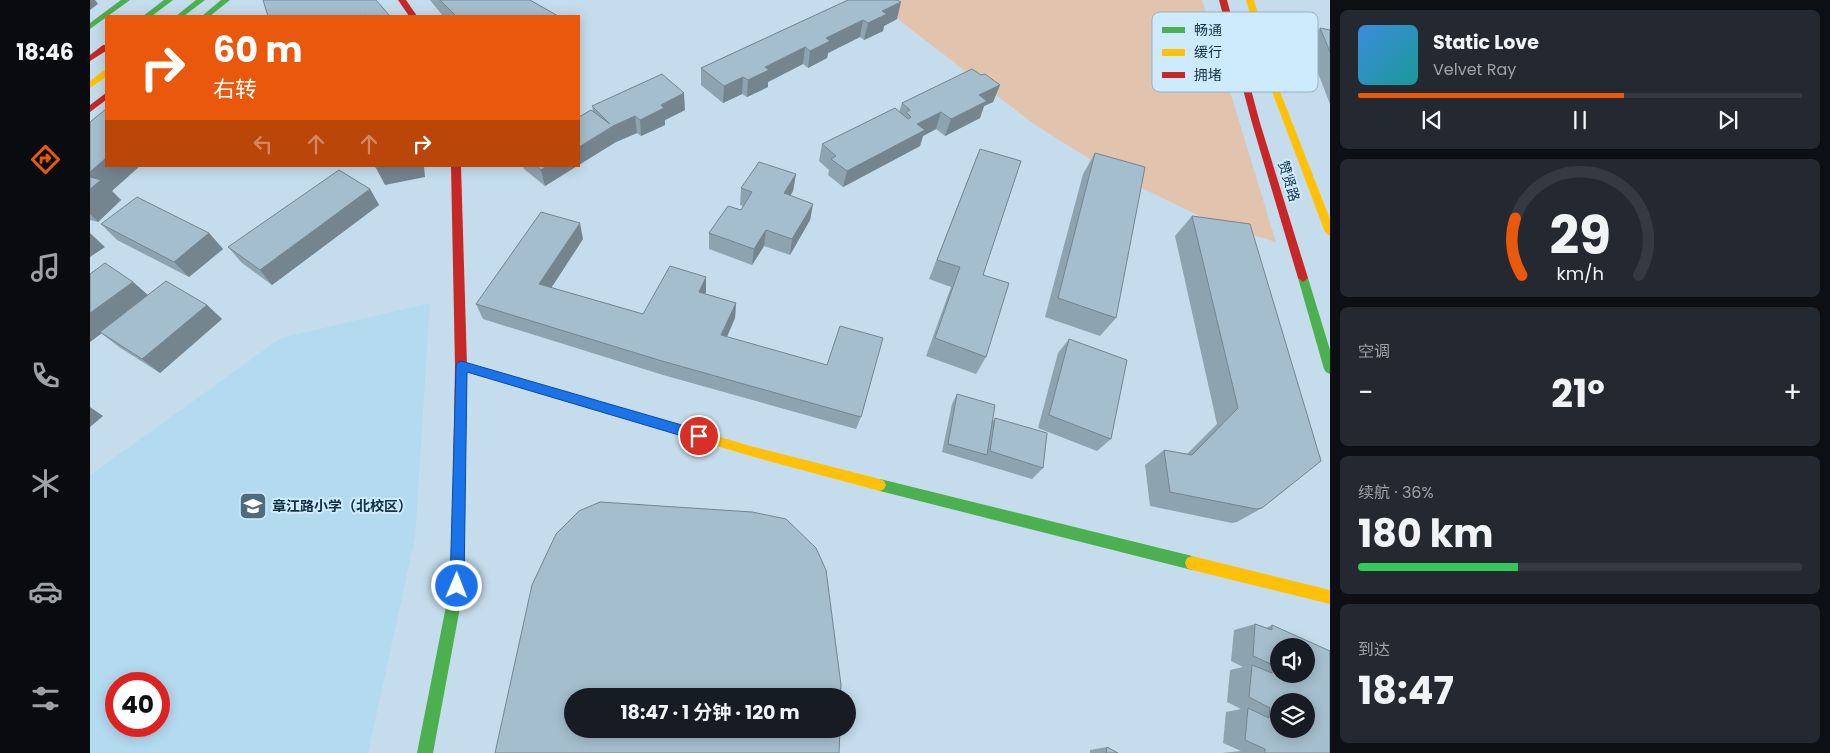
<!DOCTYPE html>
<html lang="zh">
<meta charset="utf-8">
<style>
:root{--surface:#171b24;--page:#242831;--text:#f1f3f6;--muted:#9ea1a6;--line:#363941;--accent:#ea580c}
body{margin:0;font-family:Poppins,"Noto Sans SC",sans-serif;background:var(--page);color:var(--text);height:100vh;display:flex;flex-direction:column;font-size:19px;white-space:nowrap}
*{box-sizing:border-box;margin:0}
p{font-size:16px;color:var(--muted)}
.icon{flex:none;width:28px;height:28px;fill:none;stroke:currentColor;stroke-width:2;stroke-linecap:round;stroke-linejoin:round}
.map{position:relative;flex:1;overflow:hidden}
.side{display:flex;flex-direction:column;gap:10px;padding:10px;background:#0d0f14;width:500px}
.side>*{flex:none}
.hud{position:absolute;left:15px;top:15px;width:475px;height:152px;border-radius:0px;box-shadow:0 2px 12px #0003;background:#ea580c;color:#fff;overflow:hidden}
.fabs{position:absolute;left:1180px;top:638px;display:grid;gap:10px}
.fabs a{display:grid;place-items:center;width:45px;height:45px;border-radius:50%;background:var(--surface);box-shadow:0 2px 12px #0003;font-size:25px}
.speed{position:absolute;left:15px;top:672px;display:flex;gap:10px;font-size:25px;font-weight:700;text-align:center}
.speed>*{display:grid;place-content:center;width:65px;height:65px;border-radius:50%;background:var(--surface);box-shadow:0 2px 12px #0003;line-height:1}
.speed .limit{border:8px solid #d22;background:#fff;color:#111}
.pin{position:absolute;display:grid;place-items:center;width:42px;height:42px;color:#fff;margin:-21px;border:2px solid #fff;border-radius:50%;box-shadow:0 1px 5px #0007}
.me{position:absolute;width:55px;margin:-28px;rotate:1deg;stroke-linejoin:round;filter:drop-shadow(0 0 4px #0008)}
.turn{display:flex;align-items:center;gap:18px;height:105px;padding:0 25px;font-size:22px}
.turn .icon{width:65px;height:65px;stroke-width:2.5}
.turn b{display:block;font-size:35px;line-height:42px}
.lanes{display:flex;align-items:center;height:48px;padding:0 25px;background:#0003;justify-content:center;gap:25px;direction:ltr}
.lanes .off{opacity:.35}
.big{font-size:38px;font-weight:700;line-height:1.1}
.side .widget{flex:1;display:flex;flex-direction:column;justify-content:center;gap:8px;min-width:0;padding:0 18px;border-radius:8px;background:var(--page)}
.side .dial{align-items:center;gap:0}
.dial svg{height:130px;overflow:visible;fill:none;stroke:var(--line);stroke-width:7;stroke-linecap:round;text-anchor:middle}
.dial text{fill:var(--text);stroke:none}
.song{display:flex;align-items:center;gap:15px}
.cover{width:60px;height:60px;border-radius:8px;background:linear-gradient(135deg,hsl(210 70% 55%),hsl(180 70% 35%))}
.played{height:5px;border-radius:2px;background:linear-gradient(90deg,var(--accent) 60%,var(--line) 60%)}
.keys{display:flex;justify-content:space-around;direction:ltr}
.heat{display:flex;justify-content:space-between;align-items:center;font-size:28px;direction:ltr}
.charge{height:8px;border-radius:4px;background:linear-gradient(90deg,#34c759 36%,var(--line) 0)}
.trip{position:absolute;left:474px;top:688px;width:292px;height:50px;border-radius:25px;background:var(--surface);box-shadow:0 2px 12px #0003;font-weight:700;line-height:50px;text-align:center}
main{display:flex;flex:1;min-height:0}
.tab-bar{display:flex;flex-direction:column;width:90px;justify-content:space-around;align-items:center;background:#090b0e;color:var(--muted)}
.tab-bar .icon{width:35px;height:35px}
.tab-bar .on{color:var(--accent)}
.tab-bar b{font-size:22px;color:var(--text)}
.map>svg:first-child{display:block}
.built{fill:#b4daf0;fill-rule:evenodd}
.green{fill:#e2c3ae}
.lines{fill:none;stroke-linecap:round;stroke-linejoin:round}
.fast{fill:#4caf50;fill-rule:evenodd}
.slow{fill:#ffc107;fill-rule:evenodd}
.jam{fill:#c62828;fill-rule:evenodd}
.wall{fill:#8ea3b0}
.shaded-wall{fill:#748590}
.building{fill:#a5becd;stroke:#748590;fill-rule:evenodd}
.route{fill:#1a73e8;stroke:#114b97}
.labels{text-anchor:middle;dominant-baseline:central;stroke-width:4;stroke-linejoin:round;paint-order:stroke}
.street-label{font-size:14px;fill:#0f3041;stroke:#ceebfd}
.poi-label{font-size:14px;font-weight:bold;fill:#0f3041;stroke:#ceebfd;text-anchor:start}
.key{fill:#ceebfd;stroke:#95b3c5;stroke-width:1}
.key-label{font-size:14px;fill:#0f3041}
</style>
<main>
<nav class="tab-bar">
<b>18:46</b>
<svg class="icon on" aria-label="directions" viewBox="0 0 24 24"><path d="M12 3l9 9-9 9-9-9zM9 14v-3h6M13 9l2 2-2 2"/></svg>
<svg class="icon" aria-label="music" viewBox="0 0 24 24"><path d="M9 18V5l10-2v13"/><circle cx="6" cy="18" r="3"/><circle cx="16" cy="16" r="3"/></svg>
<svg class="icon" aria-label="phone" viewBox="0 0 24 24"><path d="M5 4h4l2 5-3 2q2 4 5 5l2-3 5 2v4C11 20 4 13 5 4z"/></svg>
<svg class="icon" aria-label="climate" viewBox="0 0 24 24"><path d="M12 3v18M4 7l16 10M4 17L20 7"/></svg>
<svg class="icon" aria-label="car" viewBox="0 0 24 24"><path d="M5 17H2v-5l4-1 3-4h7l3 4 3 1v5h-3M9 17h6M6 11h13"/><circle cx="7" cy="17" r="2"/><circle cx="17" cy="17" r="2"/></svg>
<svg class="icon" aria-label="filters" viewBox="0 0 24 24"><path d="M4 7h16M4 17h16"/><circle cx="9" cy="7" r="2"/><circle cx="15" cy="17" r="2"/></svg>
</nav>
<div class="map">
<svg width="1240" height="753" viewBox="0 0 1240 753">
<rect width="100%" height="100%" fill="#c4dceb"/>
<!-- built -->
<path class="built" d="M340,303L325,538L278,753H0V475L191,338ZM26,684H69V726H26Z"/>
<!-- green -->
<path class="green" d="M783,0H1112L1186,242L1124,223L1037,181L982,148L944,124Z"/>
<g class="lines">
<!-- fast -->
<path class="fast" d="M31,0H40L0,29V23Z
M74,0H83L62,16H53Z
M106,0H115L94,16H86Z
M131,0H140L120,16H112Z
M1213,274L1218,278L1240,350V374L1236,372L1234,369L1208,278Z
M369,479L373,481L375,485L374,586L343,753H327L360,586L363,485L365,481Z
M790,479L1102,556L1107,558L1109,563L1107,568L1102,570L790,491L786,489L784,485L786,481Z"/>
<!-- slow -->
<path class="slow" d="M1156,0H1164L1189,89L1240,219V236L1235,232L1181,89Z
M13,71H16V77L0,88V81Z
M371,361L664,447L790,479L794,481L796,485L794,489L790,491L664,457L367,369L365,366L367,363Z
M1102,556L1240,590V604L1102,570L1097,568L1095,563L1097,558Z"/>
<!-- jam -->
<path class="jam" d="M308,0H316L327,16H319Z
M1129,0H1137L1170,123L1218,278L1213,282L1208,278L1162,123Z
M13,45H16V51L0,61V55Z
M16,93V100L0,112V105Z
M361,166H371L377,366L375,485L373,489L369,491L365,489L363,485L365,366Z"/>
</g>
<!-- wall -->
<path class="wall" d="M340,0H440L468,16H353Z
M758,0L807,19L794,26L793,31L774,40L770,37L738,53L737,58L718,68L713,64L678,82V87L657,97L652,94L633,103L611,85V68Z
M1230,28L1240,30V104L1217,45Z
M891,75L910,85L903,102L894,106L890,118L855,136L846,129L833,136L830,146L753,187L738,175L739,170L729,161L732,144L809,112L812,103Z
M502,106L595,110L575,120V125L551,136L547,133L526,142L503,112Z
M0,122L22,191L31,200L8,222L0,220Z
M890,149L896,357L886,374L836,356L861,287L839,279Z
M1005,153L1026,318L1010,336L955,317L993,174Z
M433,166H487L455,186L434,169Z
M706,174L703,191L700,196L723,204L720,220L700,255L674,246L662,265L619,249V233L651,210L653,206L650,205L651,188Z
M280,189L289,205L182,285L152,263L138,247Z
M1102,216L1160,224L1172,508L1147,522L1142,523L1060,506L1055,465L1074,450L1097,454L1127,424L1085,236Z
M11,224L119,233L133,249L99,277L27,240Z
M493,239L461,288L553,314L616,292L615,294L646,303L645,318L637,337L771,417L766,429L573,375L393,319L386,304Z
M0,274L43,282L58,295L117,305L132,319L70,373L29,347L11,333L0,342Z
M979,339L1021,439L1007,451L948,428L968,353Z
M867,394L902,422L905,418L953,468L942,479L852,452L862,404Z
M1165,624L1176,628L1182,625L1240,753H1132L1151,751L1133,743L1136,712L1151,709L1137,702L1140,670L1153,667L1141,661L1144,630Z
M1017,747L1028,753H1000V750Z"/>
<!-- shaded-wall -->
<path class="shaded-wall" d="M0,0H5L8,4L0,10Z
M811,2L807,19L794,26L793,31L774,40L778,23L792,11Z
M773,20L770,37L738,53L737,58L718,68L720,51L736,38Z
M715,47L713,64L678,82V87L657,97L658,80L675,67Z
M653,77L652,94L633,103L634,86Z
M910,85L903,102L894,106L890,118L855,136L861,119L889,95Z
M594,93L595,110L575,120V125L551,136L550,120L571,105Z
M851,112L846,129L833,136L830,146L753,187L757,171L827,124Z
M545,116L547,133L526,142L489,165V147L523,126Z
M16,158V166H50L22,191L31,200L8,222L0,214V172Z
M296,166H334L335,177L295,185L286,168Z
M457,166H487L455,186L451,170Z
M706,174L703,191L692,210L694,193Z
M280,189L289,205L182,285L170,270Z
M723,204L720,220L700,255L702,239Z
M490,223L493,239L454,299L449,284Z
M676,230L674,246L662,265L664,249Z
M0,233L15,247L0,257Z
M119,233L133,249L99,277L84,262Z
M616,277V292L609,307V292Z
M43,282L60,297L0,342V313Z
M646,303L645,318L631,350V335Z
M117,305L132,319L70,373L52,359Z
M0,407L13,416L0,427Z"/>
<!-- building -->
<path class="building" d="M173,0H286L300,16H276V15L273,16H178Z
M350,0H440L468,16H366Z
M758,0H807L811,2L792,11L797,14L778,23L773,20L736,38L740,41L720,51L715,47L675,67L679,70L658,80L653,77L634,86L611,68Z
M1230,28L1240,30V52Z
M882,69L891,75L895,74L910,85L889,95L897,101L861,119L851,112L827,124L835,130L757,171L741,159L746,156L732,144L805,108L818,119L821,117L816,112L820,110L812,103Z
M572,74L594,93L571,105L574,108L550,120L545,116L523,126L489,147V117L501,110L520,124L502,106Z
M16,109V158L0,172V122Z
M890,149L931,161L893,275L919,283L896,357L845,338L870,267L847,260Z
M1005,153L1055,167L1026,318L968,298Z
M669,162L706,174L694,193L723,204L702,239L676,230L664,249L619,233L638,206L651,210L662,192L651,188Z
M286,166H296L286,168Z
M446,166H457L451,170Z
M249,170L280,189L170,270L138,247Z
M0,177L11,180L0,189Z
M47,197L119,233L84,262L11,224Z
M451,212L490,223L449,284L553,314L580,266L616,277L609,292L646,303L631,335L737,365L750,326L793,338L771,417L572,361L386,304Z
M1102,216L1160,224L1231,461L1172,508L1166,509L1080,492L1074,450L1102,455L1148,408Z
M15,263L43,282L0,313V274Z
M76,281L117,305L52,359L10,332Z
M979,339L1037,360L1021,439L959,415Z
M867,394L905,405L897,455L858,444Z
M905,418L957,433L953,468L900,451Z
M510,502L662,512L696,519L726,548L736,570L751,685L750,696H482V729H750L749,753H405L442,585L466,534L489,511Z
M1165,624L1182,630V625L1240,651V753H1175V749L1155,740L1158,708L1179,718L1180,708L1159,697L1162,665L1182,673L1183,665L1163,656ZM1189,646H1216V674H1189ZM1189,701H1216V729H1189Z
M1017,747L1028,753H1016Z"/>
<!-- route -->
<path class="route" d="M371,361L609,430L614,432L615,436L614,439L609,441L377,372L374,586L372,591L367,593L362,591L360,586L366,366L367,363Z"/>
<!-- icons -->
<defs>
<g id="school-square" transform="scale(1.4375)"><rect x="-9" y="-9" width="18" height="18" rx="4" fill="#4e6c7c" stroke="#ceebfd"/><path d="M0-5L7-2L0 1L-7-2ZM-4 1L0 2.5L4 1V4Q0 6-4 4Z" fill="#fff"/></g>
</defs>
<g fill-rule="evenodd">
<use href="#school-square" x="163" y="506"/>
</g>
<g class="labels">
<!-- street labels -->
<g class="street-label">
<text transform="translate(1199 181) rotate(73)">赞贤路</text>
</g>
<!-- poi labels -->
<g class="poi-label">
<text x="182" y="506">章江路小学（北校区）</text>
</g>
</g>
<!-- legend -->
<rect x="1062" y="12" width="166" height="80" rx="8" class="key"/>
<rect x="1072" y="27" width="23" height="6" fill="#4caf50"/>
<rect x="1072" y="49" width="23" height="7" fill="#ffc107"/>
<rect x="1072" y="72" width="23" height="6" fill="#c62828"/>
<g class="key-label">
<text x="1104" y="35">畅通</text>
<text x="1104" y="57">缓行</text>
<text x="1104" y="80">拥堵</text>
</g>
</svg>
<div class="fabs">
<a><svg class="icon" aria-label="sound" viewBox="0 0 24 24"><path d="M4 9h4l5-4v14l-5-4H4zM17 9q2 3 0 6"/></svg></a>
<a><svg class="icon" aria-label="layers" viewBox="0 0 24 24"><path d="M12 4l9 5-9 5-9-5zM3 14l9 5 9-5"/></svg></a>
</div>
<div class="speed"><div class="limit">40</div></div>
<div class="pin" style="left:609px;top:436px;background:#d93025"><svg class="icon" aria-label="arrive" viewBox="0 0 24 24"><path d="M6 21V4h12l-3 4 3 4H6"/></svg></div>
<svg class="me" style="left:367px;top:586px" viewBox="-20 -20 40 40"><circle r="17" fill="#1a73e8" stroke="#fff" stroke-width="3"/><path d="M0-11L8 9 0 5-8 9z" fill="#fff"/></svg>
<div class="trip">18:47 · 1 分钟 · 120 m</div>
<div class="hud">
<div class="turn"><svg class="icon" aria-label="right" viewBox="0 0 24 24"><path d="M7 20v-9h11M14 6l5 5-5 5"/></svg><div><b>60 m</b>右转</div></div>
<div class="lanes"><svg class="icon off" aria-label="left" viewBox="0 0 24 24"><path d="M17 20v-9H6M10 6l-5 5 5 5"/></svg><svg class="icon off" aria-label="ahead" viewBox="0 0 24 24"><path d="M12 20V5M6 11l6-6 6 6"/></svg><svg class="icon off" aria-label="ahead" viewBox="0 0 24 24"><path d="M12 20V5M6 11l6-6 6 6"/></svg><svg class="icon" aria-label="right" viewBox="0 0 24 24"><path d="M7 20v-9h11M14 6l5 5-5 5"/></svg></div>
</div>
</div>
<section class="side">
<div class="widget">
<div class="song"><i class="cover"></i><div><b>Static Love</b><p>Velvet Ray</p></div></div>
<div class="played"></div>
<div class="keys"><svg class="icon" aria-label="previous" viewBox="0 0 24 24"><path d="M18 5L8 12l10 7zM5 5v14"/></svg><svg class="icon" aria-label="pause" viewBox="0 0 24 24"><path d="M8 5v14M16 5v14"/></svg><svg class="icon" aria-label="next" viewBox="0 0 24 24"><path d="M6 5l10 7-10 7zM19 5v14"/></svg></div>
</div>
<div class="widget dial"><svg viewBox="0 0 100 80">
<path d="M14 69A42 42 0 1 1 86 69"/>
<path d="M14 69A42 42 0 0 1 10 34" stroke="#ea580c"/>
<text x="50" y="56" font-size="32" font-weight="700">29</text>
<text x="50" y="72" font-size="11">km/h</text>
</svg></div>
<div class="widget"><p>空调</p>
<div class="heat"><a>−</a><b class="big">21°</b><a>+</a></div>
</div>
<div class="widget"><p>续航 · 36%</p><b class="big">180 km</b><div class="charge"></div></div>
<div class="widget"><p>到达</p><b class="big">18:47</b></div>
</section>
</main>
